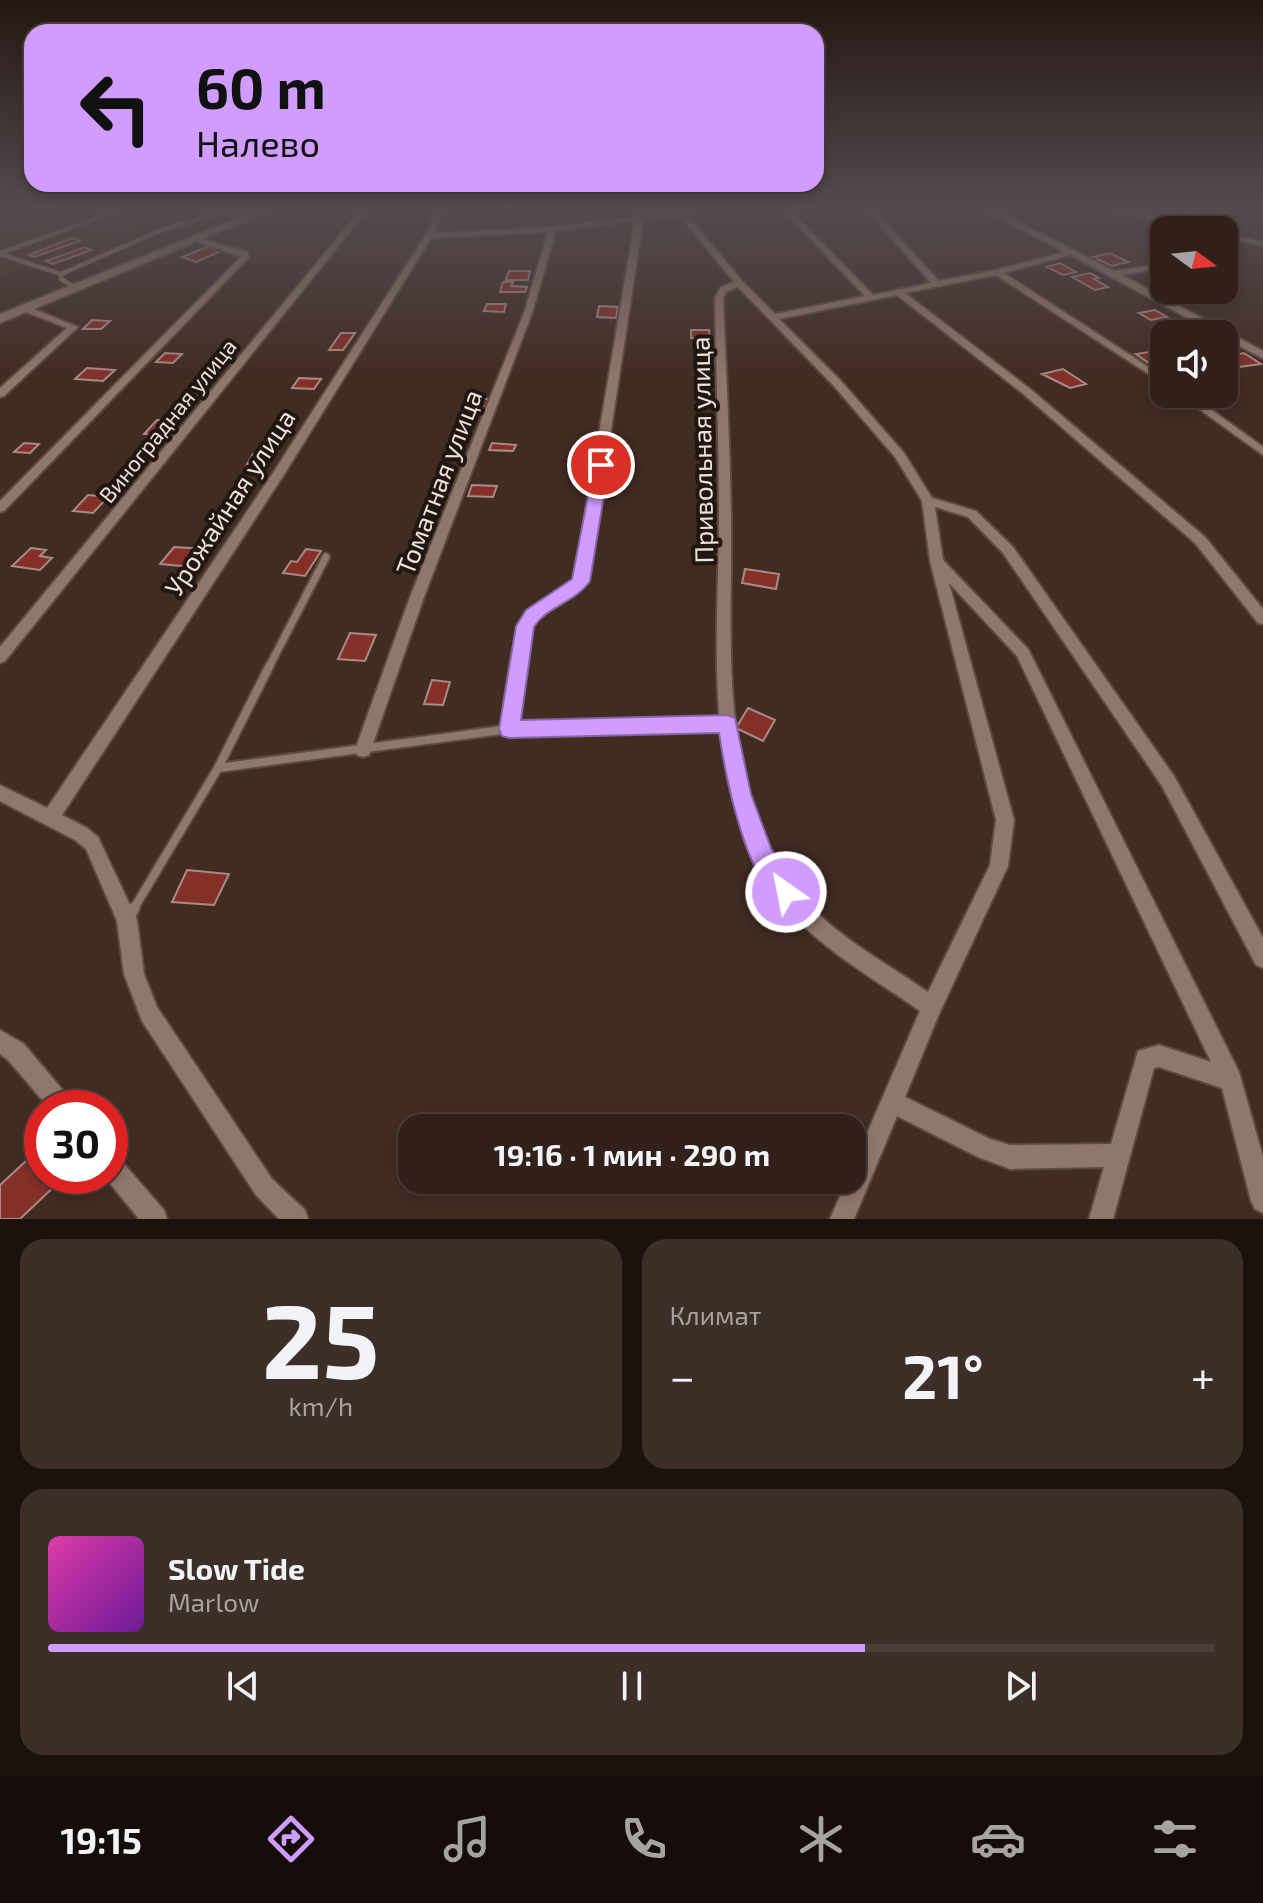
<!DOCTYPE html>
<html lang="ru">
<meta charset="utf-8">
<style>
:root{--surface:#31211a;--page:#3d2e27;--text:#f1f3f6;--muted:#a8a3a2;--line:#4c3e39;--accent:#d09dff}
body{margin:0;font-family:"Exo 2",sans-serif;background:var(--page);color:var(--text);height:100vh;display:flex;flex-direction:column;font-size:30px;white-space:nowrap}
*{box-sizing:border-box;margin:0}
p{font-size:26px;color:var(--muted)}
.icon{flex:none;width:44px;height:44px;fill:none;stroke:currentColor;stroke-width:2;stroke-linecap:round;stroke-linejoin:round}
.map{position:relative;height:1219px;overflow:hidden}
.side{display:flex;flex-direction:column;gap:20px;padding:20px;background:#1b120e;flex:1}
.side>*{flex:none}
.banner{position:absolute;left:24px;top:24px;width:800px;height:168px;border-radius:24px;box-shadow:0 4px 12px #0003,0 0 0 2px var(--line);background:#d09dff;color:#111;overflow:hidden}
.needle{width:52px;rotate:105deg}
.tools{position:absolute;left:1150px;top:216px;display:grid;gap:16px}
.tools a{display:grid;place-items:center;width:88px;height:88px;border-radius:16px;background:var(--surface);box-shadow:0 4px 12px #0003,0 0 0 2px var(--line);font-size:40px}
.speed{position:absolute;left:24px;top:1090px;display:flex;gap:16px;font-size:40px;font-weight:700;text-align:center}
.speed>*{display:grid;place-content:center;width:104px;height:104px;border-radius:50%;background:var(--surface);box-shadow:0 4px 12px #0003,0 0 0 2px var(--line);line-height:1}
.speed .limit{border:12px solid #d22;background:#fff;color:#111}
.pin{position:absolute;display:grid;place-items:center;width:68px;height:68px;color:#fff;margin:-34px;border:4px solid #fff;border-radius:50%;box-shadow:0 2px 8px #0007}
.me{position:absolute;width:88px;margin:-44px;rotate:327deg;stroke-linejoin:round;filter:drop-shadow(0 0 6px #0008)}
.turn{display:flex;align-items:center;gap:28px;height:168px;padding:0 40px;font-size:36px}
.turn .icon{width:104px;height:104px;stroke-width:2.5}
.turn b{display:block;font-size:56px;line-height:68px}
.big{font-size:60px;font-weight:700;line-height:1.1}
.side .widget{flex:1;display:flex;flex-direction:column;justify-content:center;gap:12px;min-width:0;padding:0 28px;border-radius:24px;background:var(--page)}
.side .dial{align-items:center;gap:0}
.dial b{font-size:104px;line-height:1}
.song{display:flex;align-items:center;gap:24px}
.cover{width:96px;height:96px;border-radius:12px;background:linear-gradient(135deg,hsl(320 70% 55%),hsl(280 70% 35%))}
.played{height:8px;border-radius:4px;background:linear-gradient(90deg,var(--accent) 70%,var(--line) 70%)}
.keys{display:flex;justify-content:space-around;direction:ltr}
.heat{display:flex;justify-content:space-between;align-items:center;font-size:44px;direction:ltr}
.side .tiles{flex:1;display:grid;gap:20px;grid-template-columns:1fr 1fr}
.widget:last-child{grid-column:span 2}
.trip{position:absolute;left:398px;top:1114px;width:468px;height:80px;border-radius:24px;background:var(--surface);box-shadow:0 4px 12px #0003,0 0 0 2px var(--line);font-weight:700;line-height:80px;text-align:center}
.dock{display:flex;height:128px;justify-content:space-around;align-items:center;background:#140d0a;color:var(--muted)}
.dock .icon{width:56px;height:56px}
.dock .on{color:var(--accent)}
.dock b{font-size:36px;color:var(--text)}
.map>svg:first-child{display:block}
.built{fill:#4c3123}
.building{fill:#843028;stroke:#a88a86;stroke-width:2}
.lines{fill:none;stroke-linecap:round;stroke-linejoin:round}
.service-far3-casing{stroke:#5b4a40;stroke-width:6}
.service-far2-casing{stroke:#5b4a40;stroke-width:11}
.service-far1-casing{stroke:#5b4a40;stroke-width:12}
.service-casing{stroke:#5b4a40;stroke-width:15}
.minor-casing{stroke:#5b4a40;stroke-width:4}
.secondary-casing{stroke:#5b4a40;stroke-width:4}
.service-far3{stroke:#90776b;stroke-width:4}
.service-far2{stroke:#90776b;stroke-width:7}
.service-far1{stroke:#90776b;stroke-width:8}
.service{stroke:#90776b;stroke-width:11}
.minor{fill:#90776b;fill-rule:evenodd}
.secondary{fill:#90776b;fill-rule:evenodd}
.route{fill:#d09dff;stroke:#8766a6;stroke-width:2}
.labels{text-anchor:middle;dominant-baseline:central;stroke-width:8;stroke-linejoin:round;paint-order:stroke}
.far-street-label{font-size:22px;fill:#f0e2db;stroke:#211712}
.street-label{font-size:26px;fill:#f0e2db;stroke:#211712}
</style>
<div class="map">
<svg width="1263" height="1219" viewBox="0 0 1263 1219">
<rect width="100%" height="100%" fill="#412c22"/>
<!-- built -->
<path class="built" d="M0,208H187L0,276Z"/>
<!-- building -->
<path class="building" d="M72,238L80,241L34,257L29,255Z
M210,246L223,250L196,262L182,257Z
M85,247L92,250L53,264L46,261Z
M1110,253L1128,262L1112,266L1093,257Z
M1060,263L1076,272L1063,275L1047,267Z
M509,271H530L528,280H506Z
M1090,273L1099,278L1094,279L1108,287L1095,290L1072,277Z
M503,282H513L511,286L527,287L525,292H500Z
M487,304H506L504,312L484,311Z
M599,306L618,307L616,318L597,317Z
M1155,310L1167,317L1151,320L1139,313Z
M92,320L110,321L101,329H83Z
M691,330H709L710,339L691,338Z
M341,333H355L343,350H329Z
M696,351H716L717,363L697,362Z
M1156,351L1164,356V362L1150,364L1136,354Z
M165,353L182,354L173,363L156,362Z
M1244,353L1261,364L1239,367L1224,357Z
M87,368L115,370L103,381L75,379Z
M1063,369L1086,384L1070,388L1042,374Z
M299,378L321,379L314,389L292,388Z
M465,398L489,399L486,407L463,406Z
M157,420L178,421L165,436L144,434Z
M24,443L39,444L30,453L14,452Z
M492,443L516,445L513,451L489,450Z
M253,454L272,455L265,467L246,466Z
M472,485L497,486L493,497L468,496Z
M88,495L108,497L93,513L73,511Z
M174,547L204,549L191,567L160,564Z
M31,548L46,550L40,556L52,558L40,570L12,566Z
M306,549L321,551L305,576L283,573L291,561L297,562Z
M745,569L779,574L776,589L742,583Z
M350,633L376,635L365,661L338,659Z
M432,680L450,682L443,705L424,704Z
M748,708L775,720L763,741L736,728Z
M187,870L229,874L214,905L172,902Z
M40,1148L42,1176H57L60,1181L20,1219H0V1185Z"/>
<g class="lines">
<!-- service-far3 casing -->
<g class="service-far3-casing">
<path id="service-far3" d="M0,253L115,212
M0,254L61,274
M76,288L61,279V274L159,231L217,213L252,217"/>
</g>
<!-- service-far2 casing -->
<g class="service-far2-casing">
<path id="service-far2" d="M269,667L326,557"/>
</g>
<!-- service-far1 casing -->
<g class="service-far1-casing">
<path id="service-far1" d="M218,768L270,665
M133,910L218,768L509,729L727,724"/>
</g>
<!-- service casing -->
<g class="service-casing">
<path id="service" d="M129,917L134,908"/>
</g>
<!-- minor casing -->
<g class="minor-casing">
<path id="minor" d="M362,208H369L5,661L0,663V647Z
M438,208H445L434,233L553,227L677,212L675,208H682L742,281L775,314L865,296L781,208H788L873,295L931,283L865,208H872L939,281L996,270L1064,252L981,208H990L1115,271L1164,264V268L1122,275L1263,351V358L1260,357L1224,338V334H1217L1070,255L1004,273L1164,377V384L996,275L905,293L1029,388L1205,537L1263,609V624L1258,623L1195,543L1021,392L897,295L779,319L841,381L904,453L932,498L976,511L1013,547L1174,776L1263,938V968L1256,965L1162,786L1003,553L968,517L935,507L943,560L1028,649L1239,1072L1263,1157V1213L1255,1209L1251,1201L1222,1088L1159,1067L1154,1068L1113,1219H1089L1104,1167L1010,1169L978,1157L897,1116L854,1219H830L847,1180H852V1168L920,1011C872,977 814,946 779,898C699,789 719,642 719,516C719,443 716,371 715,298L721,287L734,282L680,216L643,220L588,581C573,602 547,606 532,627L515,734L509,736L503,734L501,729C505,702 511,629 528,612C541,599 562,595 574,580L635,221L556,231L532,313L424,597L369,755L363,757L357,755L355,750L410,597L524,313L548,232L431,238L285,473L62,815L87,828L98,837L137,920L144,974L157,1007L272,1179L305,1210L308,1219H279L256,1195L142,1021L124,974L117,921L86,849L75,840L0,801V785L47,808L273,473L425,236ZM738,287L833,385L895,457L922,501L930,561L996,820L990,865L928,992C882,960 824,930 791,883C716,779 733,638 731,517C730,444 726,371 723,298L727,291ZM949,583L1017,656L1211,1062L1159,1045L1138,1051L1111,1144L1010,1145L990,1139L905,1097L939,1014L1008,866L1014,820Z
M1113,208H1127L1183,222L1187,208H1194L1190,224L1208,230H1180L1181,227Z
M1224,233L1263,242V246L1224,237Z
M195,237L247,252L249,257L4,511L0,512V501L241,257L195,241Z
M23,307H29L78,327L4,396L0,397V388L67,328L23,311Z
M1178,394H1190L1263,447V455Z
M0,1030L24,1044L71,1100L74,1108H49L8,1060L0,1054Z
M110,1153L118,1157L164,1210L167,1219H139L104,1176H110Z"/>
</g>
<!-- secondary casing -->
<g class="secondary-casing">
<path id="secondary" d="M263,208H278L0,323V314Z"/>
</g>
<!-- service-far3 -->
<use href="#service-far3" class="service-far3"/>
<!-- service-far2 -->
<use href="#service-far2" class="service-far2"/>
<!-- service-far1 -->
<use href="#service-far1" class="service-far1"/>
<!-- service -->
<use href="#service" class="service"/>
<!-- minor -->
<use href="#minor" class="minor"/>
<!-- secondary -->
<use href="#secondary" class="secondary"/>
</g>
<!-- sky -->
<linearGradient id="sky" x2="0" y2="1"><stop stop-color="#241813"/><stop offset="0.55" stop-color="#544b4f"/><stop offset="1" stop-color="#544b4f" stop-opacity="0"/></linearGradient>
<rect width="1263" height="379" fill="url(#sky)"/>
<!-- route -->
<path class="route" d="M601,461L609,465L590,581C576,602 547,606 534,627L521,720L727,715L735,718L751,794L771,848L798,892L795,901L786,904C746,888 725,772 719,733L509,738L502,736L499,729L516,626L526,610L572,579L594,465Z"/>
<g class="labels">
<!-- far-street labels -->
<g class="far-street-label">
<text transform="translate(167 420) rotate(-51)">Виноградная улица</text>
</g>
<!-- street labels -->
<g class="street-label">
<text transform="translate(701 450) rotate(-91)">Привольная улица</text>
<text transform="translate(438 482) rotate(-69)">Томатная улица</text>
<text transform="translate(229 502) rotate(-57)">Урожайная улица</text>
</g>
</g>
</svg>
<div class="tools">
<a><svg class="needle" viewBox="-14 -14 28 28"><path d="M0-13l5 13h-10z" fill="#e53935"/><path d="M0 13l5-13h-10z" fill="#a8a3a2"/></svg></a>
<a><svg class="icon" aria-label="sound" viewBox="0 0 24 24"><path d="M4 9h4l5-4v14l-5-4H4zM17 9q2 3 0 6"/></svg></a>
</div>
<div class="speed"><div class="limit">30</div></div>
<div class="pin" style="left:601px;top:465px;background:#d93025"><svg class="icon" aria-label="arrive" viewBox="0 0 24 24"><path d="M6 21V4h12l-3 4 3 4H6"/></svg></div>
<svg class="me" style="left:786px;top:892px" viewBox="-20 -20 40 40"><circle r="17" fill="#d09dff" stroke="#fff" stroke-width="3"/><path d="M0-11L8 9 0 5-8 9z" fill="#fff"/></svg>
<div class="trip">19:16 · 1 мин · 290 m</div>
<div class="banner">
<div class="turn"><svg class="icon" aria-label="left" viewBox="0 0 24 24"><path d="M17 20v-9H6M10 6l-5 5 5 5"/></svg><div><b>60 m</b>Налево</div></div>
</div>
</div>
<section class="side">
<div class="tiles">
<div class="widget dial"><b>25</b><p>km/h</p></div>
<div class="widget"><p>Климат</p>
<div class="heat"><a>−</a><b class="big">21°</b><a>+</a></div>
</div>
<div class="widget">
<div class="song"><i class="cover"></i><div><b>Slow Tide</b><p>Marlow</p></div></div>
<div class="played"></div>
<div class="keys"><svg class="icon" aria-label="previous" viewBox="0 0 24 24"><path d="M18 5L8 12l10 7zM5 5v14"/></svg><svg class="icon" aria-label="pause" viewBox="0 0 24 24"><path d="M8 5v14M16 5v14"/></svg><svg class="icon" aria-label="next" viewBox="0 0 24 24"><path d="M6 5l10 7-10 7zM19 5v14"/></svg></div>
</div>
</div>
</section>
<nav class="dock">
<b>19:15</b>
<svg class="icon on" aria-label="directions" viewBox="0 0 24 24"><path d="M12 3l9 9-9 9-9-9zM9 14v-3h6M13 9l2 2-2 2"/></svg>
<svg class="icon" aria-label="music" viewBox="0 0 24 24"><path d="M9 18V5l10-2v13"/><circle cx="6" cy="18" r="3"/><circle cx="16" cy="16" r="3"/></svg>
<svg class="icon" aria-label="phone" viewBox="0 0 24 24"><path d="M5 4h4l2 5-3 2q2 4 5 5l2-3 5 2v4C11 20 4 13 5 4z"/></svg>
<svg class="icon" aria-label="climate" viewBox="0 0 24 24"><path d="M12 3v18M4 7l16 10M4 17L20 7"/></svg>
<svg class="icon" aria-label="car" viewBox="0 0 24 24"><path d="M5 17H2v-5l4-1 3-4h7l3 4 3 1v5h-3M9 17h6M6 11h13"/><circle cx="7" cy="17" r="2"/><circle cx="17" cy="17" r="2"/></svg>
<svg class="icon" aria-label="filters" viewBox="0 0 24 24"><path d="M4 7h16M4 17h16"/><circle cx="9" cy="7" r="2"/><circle cx="15" cy="17" r="2"/></svg>
</nav>
